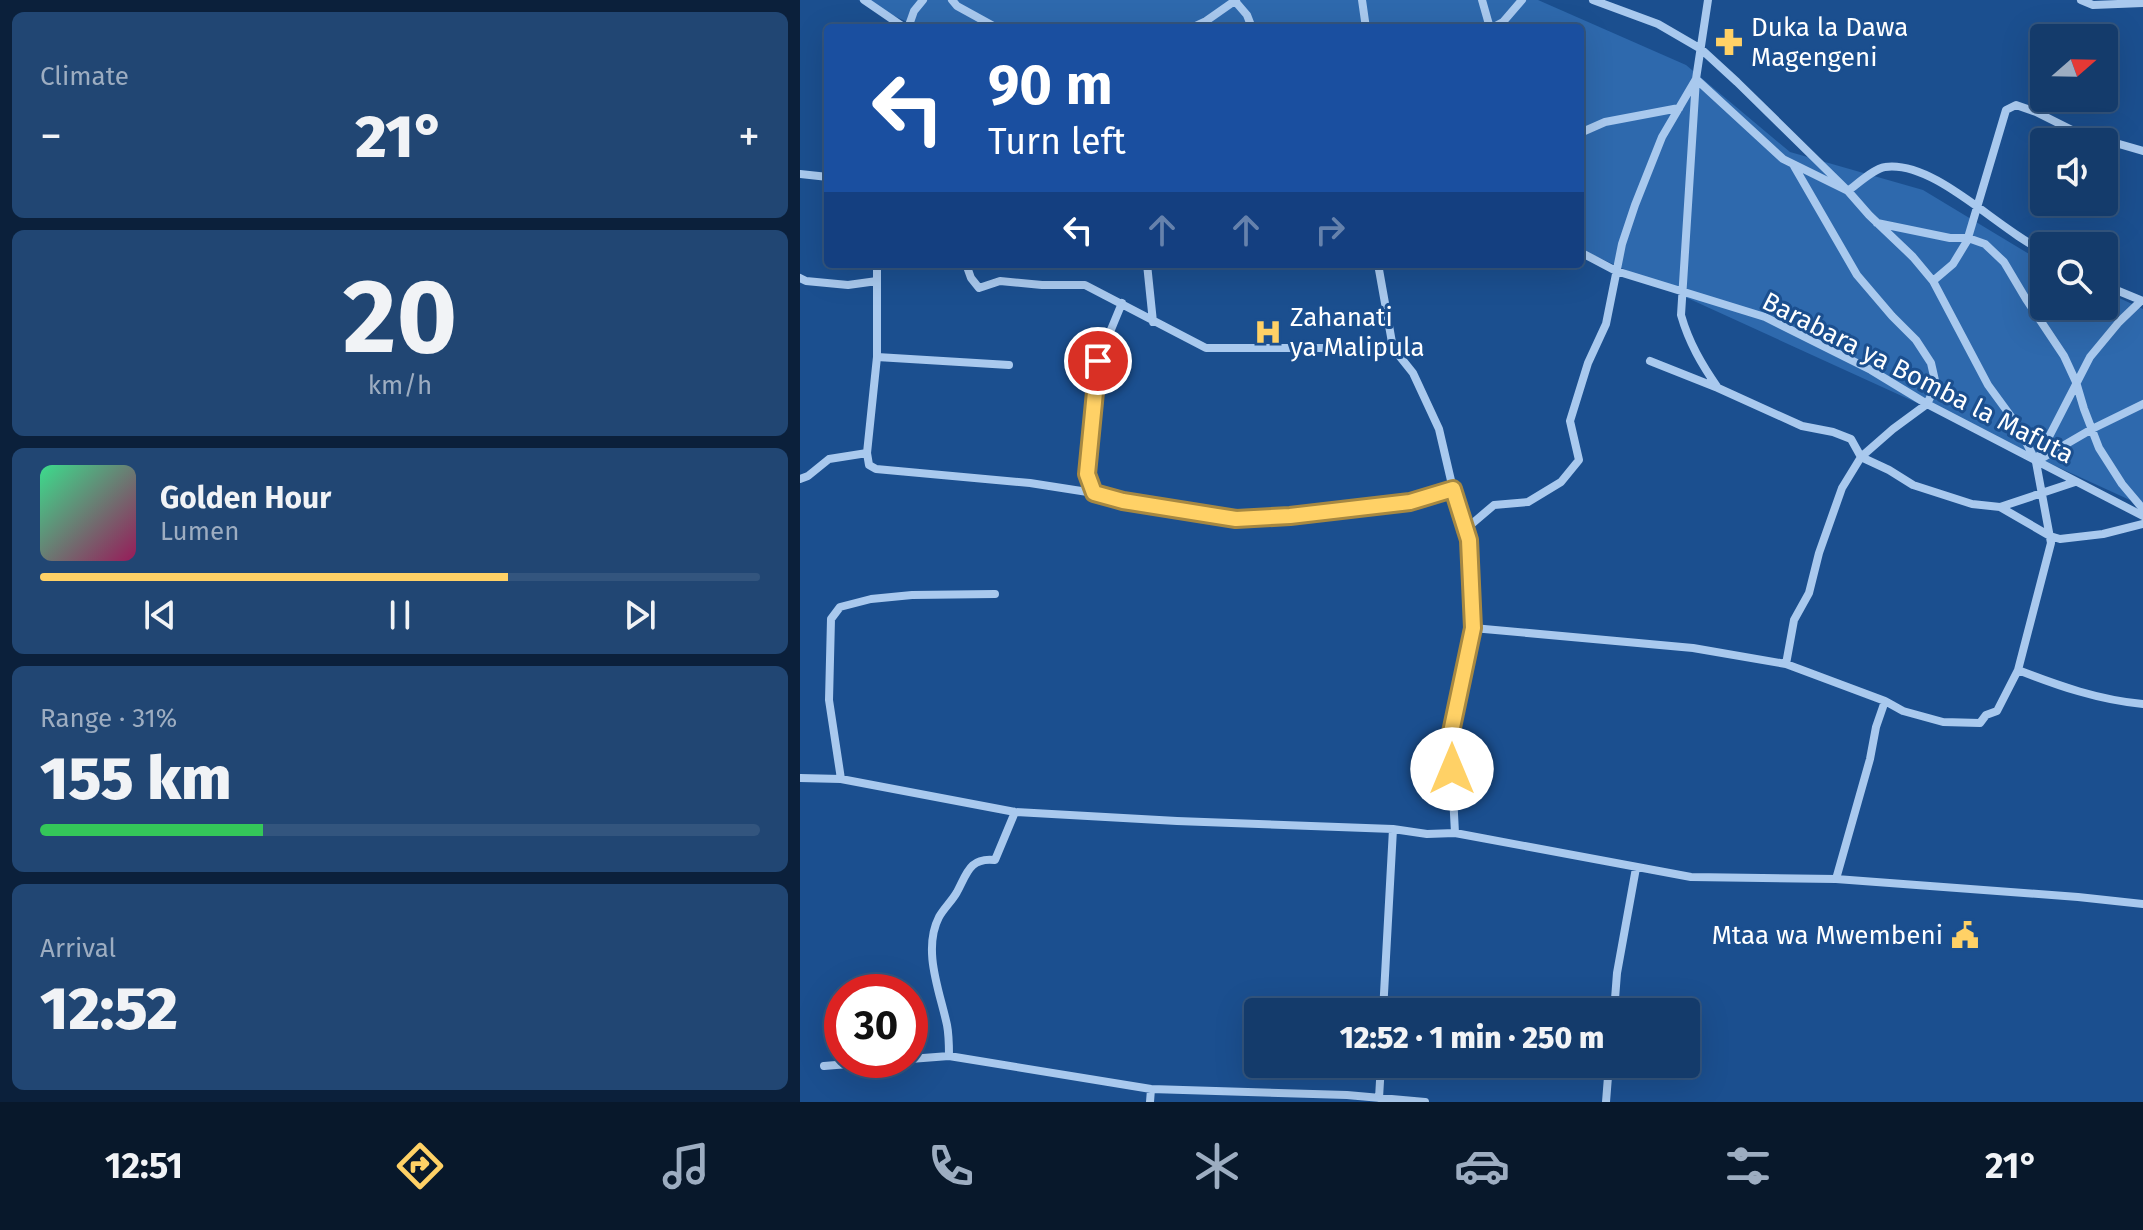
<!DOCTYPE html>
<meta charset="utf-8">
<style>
:root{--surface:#143b6b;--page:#214673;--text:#f1f3f6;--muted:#9dadc1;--line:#33557e;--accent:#ffd166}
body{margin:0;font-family:"Fira Sans",sans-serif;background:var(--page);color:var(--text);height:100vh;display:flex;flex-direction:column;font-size:30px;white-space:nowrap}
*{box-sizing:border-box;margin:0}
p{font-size:26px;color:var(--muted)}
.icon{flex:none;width:44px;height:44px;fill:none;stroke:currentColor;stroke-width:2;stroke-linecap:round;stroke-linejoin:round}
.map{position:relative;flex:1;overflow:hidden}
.side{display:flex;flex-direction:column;gap:12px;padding:12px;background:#0b203b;width:800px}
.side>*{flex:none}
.top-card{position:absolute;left:24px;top:24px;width:760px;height:244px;border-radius:8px;box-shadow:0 8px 32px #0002,0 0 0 2px var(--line);background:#1a4fa0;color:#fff;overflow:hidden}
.needle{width:52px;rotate:70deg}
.controls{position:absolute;left:1230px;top:24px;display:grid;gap:16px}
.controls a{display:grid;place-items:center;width:88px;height:88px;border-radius:8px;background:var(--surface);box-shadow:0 8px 32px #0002,0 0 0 2px var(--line);font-size:40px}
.speed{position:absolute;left:24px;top:974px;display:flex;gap:16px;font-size:40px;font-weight:700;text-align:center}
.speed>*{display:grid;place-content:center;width:104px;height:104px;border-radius:50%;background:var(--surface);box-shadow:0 8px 32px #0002,0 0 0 2px var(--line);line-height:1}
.speed .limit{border:12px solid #d22;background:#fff;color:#111}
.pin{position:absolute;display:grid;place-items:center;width:68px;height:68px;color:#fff;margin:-34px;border:4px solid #fff;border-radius:50%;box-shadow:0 2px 8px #0007}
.me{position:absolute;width:88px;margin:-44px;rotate:0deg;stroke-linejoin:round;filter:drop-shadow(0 0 6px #0008)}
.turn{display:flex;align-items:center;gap:28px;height:168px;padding:0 32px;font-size:36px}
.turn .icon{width:104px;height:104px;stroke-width:2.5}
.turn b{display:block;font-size:56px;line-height:68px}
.lanes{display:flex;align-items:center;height:76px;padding:0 32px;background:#0003;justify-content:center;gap:40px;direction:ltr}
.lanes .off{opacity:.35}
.big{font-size:60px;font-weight:800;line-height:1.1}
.side .card{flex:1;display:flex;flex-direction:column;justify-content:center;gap:12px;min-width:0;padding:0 28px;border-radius:12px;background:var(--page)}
.side .dial{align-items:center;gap:0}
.dial b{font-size:104px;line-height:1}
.song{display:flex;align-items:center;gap:24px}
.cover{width:96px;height:96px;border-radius:12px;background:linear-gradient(135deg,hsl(150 70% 55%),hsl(330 70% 35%))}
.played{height:8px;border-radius:4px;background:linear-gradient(90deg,var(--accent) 65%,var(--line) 65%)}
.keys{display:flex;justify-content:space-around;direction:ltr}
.heat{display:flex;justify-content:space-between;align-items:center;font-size:44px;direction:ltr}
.charge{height:12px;border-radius:6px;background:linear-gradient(90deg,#34c759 31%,var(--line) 0)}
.trip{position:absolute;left:444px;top:998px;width:456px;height:80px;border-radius:8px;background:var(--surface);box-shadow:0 8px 32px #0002,0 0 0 2px var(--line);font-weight:800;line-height:80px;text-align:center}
.tab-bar{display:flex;height:128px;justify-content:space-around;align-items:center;background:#08182b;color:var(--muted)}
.tab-bar .icon{width:56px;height:56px}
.tab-bar .on{color:var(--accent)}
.tab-bar b{font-size:36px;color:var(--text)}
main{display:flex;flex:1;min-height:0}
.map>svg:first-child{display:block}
.green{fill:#2e69ad}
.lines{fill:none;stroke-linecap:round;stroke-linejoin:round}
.minor{stroke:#a9c9ee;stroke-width:8}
.route-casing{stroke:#a68842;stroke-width:20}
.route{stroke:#ffd166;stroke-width:14}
.labels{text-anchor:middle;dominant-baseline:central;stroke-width:6;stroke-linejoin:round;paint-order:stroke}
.poi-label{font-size:26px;fill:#fff;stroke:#1b4f8f;text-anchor:start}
.street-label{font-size:26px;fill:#fff;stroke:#1b4f8f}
</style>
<main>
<section class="side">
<div class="card"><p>Climate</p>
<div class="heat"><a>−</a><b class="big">21°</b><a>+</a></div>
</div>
<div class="card dial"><b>20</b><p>km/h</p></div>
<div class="card">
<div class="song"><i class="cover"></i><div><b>Golden Hour</b><p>Lumen</p></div></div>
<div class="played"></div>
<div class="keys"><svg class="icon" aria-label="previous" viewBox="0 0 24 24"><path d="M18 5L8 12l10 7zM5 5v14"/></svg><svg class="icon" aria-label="pause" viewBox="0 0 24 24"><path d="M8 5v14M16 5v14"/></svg><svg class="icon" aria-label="next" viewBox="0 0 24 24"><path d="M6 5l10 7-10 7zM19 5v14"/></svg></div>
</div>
<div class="card"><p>Range · 31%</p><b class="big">155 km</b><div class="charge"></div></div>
<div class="card"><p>Arrival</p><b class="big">12:52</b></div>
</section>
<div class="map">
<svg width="1343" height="1102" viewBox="0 0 1343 1102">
<rect width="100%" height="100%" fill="#1b4f8f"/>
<!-- green -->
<path class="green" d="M58,0H738L886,65L990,152L1123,190L1244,263V306H1304V291L1343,309V506L780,249V28H121Z"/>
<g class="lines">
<!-- minor -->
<path class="minor" d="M64,0L105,28
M152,0L157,6L197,28
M434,0L447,15L452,28
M562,0L566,28
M682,0L690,28
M793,0L858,24L901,49L937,82L1048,191C1056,185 1075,168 1085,167C1135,160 1199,231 1244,251
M908,0L896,79L881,315C889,343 902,365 918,388
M1281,0L1293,5L1343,3
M108,28L114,11L123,0
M391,28L406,21L436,0
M692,28L703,22L722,0
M896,79L983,159L1048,191L1069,215L1113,257L1133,281L1188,385L1218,426L1236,462L1251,543L1218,670L1197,711L1186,715L1180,723L1143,722L1103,711L1085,701L1076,727L1070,759L1036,879
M780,133L805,122L879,108
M0,174L28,177
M1077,223L1150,238H1168L1185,244L1204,262L1226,299L1264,356L1276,382L1284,409L1299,448L1322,484L1343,509
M780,252L816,271L965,317L1071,370L1127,404L1343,516
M166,264L171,278L179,288L200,281L242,285H285L406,348H593
M347,264L353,322
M578,264L593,348L613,373L639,429L653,489L669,540L673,628L650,737L655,833
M0,278L6,281L48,285L77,281
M1133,281L1153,264L1167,241L1206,110L1216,105L1236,112L1274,131L1343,151
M1304,285L1343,301
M77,357L209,365
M850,361L918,388L1002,426L1033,432L1051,439L1061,457L1089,470L1113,485L1172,504L1200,507L1250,536L1260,539L1303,534L1343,524
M67,453L69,465L76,469L230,483L294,493L323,501L436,519L490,516L610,502L653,489
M1237,461L1292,429L1343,404
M1236,462L1290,357L1319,322L1341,301
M0,479L8,476L29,459L67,453L77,357V264
M294,493L287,474L298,361L322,303
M1200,507L1275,482
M667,528L694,505L728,502L761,482L779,460L770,421L788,363L806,324L822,244L835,205L862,137L896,79
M673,628L893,648L986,664L1085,701
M986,664L994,620L1009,593L1019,553L1042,488L1061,457L1093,429L1127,404L1136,385L1131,363L1116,340L1092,316L1057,275L994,166
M1218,670C1259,686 1299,700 1343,704
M0,778L41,779L215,812L377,821L593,829L627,834L655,833L891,877L1036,879L1278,897L1343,904
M41,779L29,700L31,619L40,607L71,599L112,595L195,594
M583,1012L593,829
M814,1012L817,973L836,868
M149,1056C149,1046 149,1035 147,1025C140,992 122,950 139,917C144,908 152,901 157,892C167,873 170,857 195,860L215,812
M110,1059L149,1056L351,1089L547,1095L625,1102
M24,1066L97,1060
M579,1098L581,1064
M350,1102L351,1089
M806,1102L809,1064"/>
</g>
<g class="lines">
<!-- route casing -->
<g class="route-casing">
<path id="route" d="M298,361L287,474L294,493L323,501L436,519L490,516L610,502L653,489L669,540L673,628L650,737L652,769"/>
</g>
<!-- route -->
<use href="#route" class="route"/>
</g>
<!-- icons -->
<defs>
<g id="pharmacy-bare" transform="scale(2.16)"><path d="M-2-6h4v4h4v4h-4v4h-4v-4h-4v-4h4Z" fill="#ffd166" stroke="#1b4f8f" stroke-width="2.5" paint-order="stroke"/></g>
<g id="hospital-bare" transform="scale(2.16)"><path d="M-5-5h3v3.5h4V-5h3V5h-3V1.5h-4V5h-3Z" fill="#ffd166" stroke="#1b4f8f" stroke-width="2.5" paint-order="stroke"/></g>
<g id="civic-bare" transform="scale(2.16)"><path d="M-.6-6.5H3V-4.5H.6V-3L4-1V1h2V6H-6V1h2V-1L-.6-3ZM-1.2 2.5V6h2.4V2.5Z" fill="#ffd166" stroke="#1b4f8f" stroke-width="2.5" paint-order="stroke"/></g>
</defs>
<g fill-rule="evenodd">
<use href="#pharmacy-bare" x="929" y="42"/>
<use href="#hospital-bare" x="468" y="332"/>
<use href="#civic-bare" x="1165" y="935"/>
</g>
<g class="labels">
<!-- poi labels -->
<g class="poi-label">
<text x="951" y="27">Duka la Dawa<tspan x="951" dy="30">Magengeni</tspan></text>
<text x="490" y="317">Zahanati<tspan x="490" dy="30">ya Malipula</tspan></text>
<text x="1143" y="935" text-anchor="end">Mtaa wa Mwembeni</text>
</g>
<!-- street labels -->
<g class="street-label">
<text transform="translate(1118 378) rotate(27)">Barabara ya Bomba la Mafuta</text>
</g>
</g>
</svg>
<div class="controls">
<a><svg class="needle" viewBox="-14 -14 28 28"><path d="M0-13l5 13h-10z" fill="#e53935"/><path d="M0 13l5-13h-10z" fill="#9dadc1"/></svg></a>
<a><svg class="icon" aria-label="sound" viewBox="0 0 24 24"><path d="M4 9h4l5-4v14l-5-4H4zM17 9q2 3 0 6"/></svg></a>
<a><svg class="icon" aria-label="search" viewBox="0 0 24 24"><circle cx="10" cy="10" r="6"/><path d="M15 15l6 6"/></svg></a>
</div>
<div class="speed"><div class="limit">30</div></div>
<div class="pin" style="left:298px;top:361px;background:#d93025"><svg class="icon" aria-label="arrive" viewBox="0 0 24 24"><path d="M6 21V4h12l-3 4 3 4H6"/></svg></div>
<svg class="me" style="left:652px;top:769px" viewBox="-20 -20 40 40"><circle r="19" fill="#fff"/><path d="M0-13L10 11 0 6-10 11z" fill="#ffd166"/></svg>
<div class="trip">12:52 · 1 min · 250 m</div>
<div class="top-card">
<div class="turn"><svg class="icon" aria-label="left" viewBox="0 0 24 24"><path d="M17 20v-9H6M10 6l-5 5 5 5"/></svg><div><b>90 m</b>Turn left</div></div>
<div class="lanes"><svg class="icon" aria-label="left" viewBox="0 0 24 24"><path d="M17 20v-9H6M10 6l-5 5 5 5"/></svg><svg class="icon off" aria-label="ahead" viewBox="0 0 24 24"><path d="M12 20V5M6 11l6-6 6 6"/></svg><svg class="icon off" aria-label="ahead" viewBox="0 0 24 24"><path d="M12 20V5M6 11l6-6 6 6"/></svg><svg class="icon off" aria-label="right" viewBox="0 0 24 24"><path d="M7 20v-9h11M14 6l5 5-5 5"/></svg></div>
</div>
</div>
</main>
<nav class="tab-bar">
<b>12:51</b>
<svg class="icon on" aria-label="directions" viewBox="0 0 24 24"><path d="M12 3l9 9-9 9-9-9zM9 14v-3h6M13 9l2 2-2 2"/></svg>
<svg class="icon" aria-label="music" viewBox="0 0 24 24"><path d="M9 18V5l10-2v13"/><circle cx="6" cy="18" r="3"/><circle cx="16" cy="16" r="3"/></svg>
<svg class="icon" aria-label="phone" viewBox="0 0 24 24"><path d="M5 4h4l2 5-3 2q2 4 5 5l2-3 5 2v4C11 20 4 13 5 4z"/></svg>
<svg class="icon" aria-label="climate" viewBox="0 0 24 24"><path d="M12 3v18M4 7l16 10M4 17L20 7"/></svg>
<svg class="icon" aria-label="car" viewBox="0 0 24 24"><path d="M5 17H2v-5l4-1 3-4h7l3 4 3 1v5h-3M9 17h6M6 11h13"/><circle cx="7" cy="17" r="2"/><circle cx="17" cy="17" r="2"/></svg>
<svg class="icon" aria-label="filters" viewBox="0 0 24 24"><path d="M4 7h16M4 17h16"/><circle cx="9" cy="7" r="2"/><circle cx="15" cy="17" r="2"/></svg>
<b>21°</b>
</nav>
